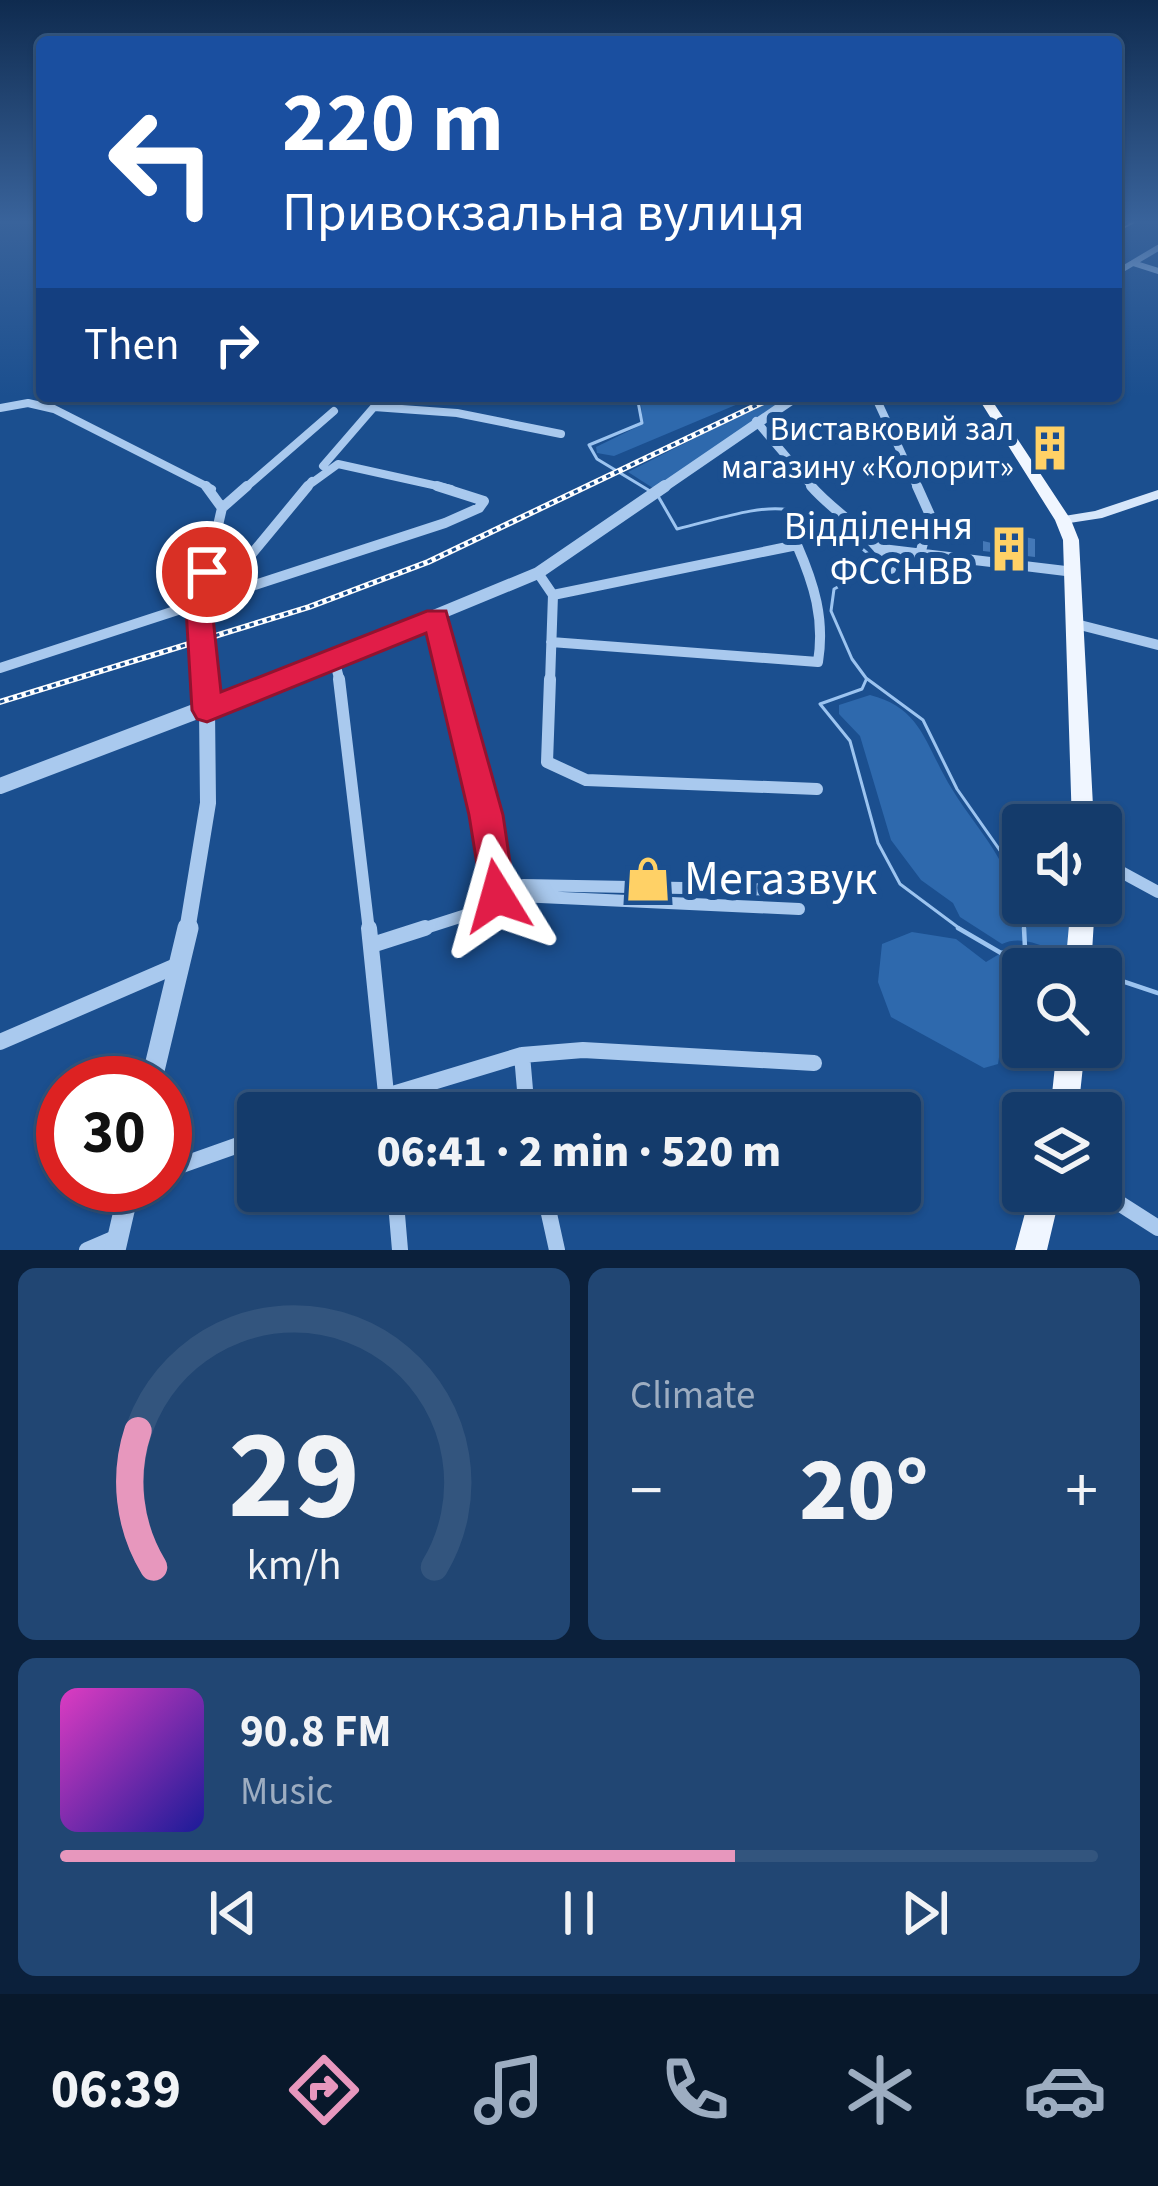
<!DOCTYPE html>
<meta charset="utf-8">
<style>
:root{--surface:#143b6b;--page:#214673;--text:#f1f3f6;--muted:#9dadc1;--line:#33557e;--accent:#e797bd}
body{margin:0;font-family:"Source Sans 3",sans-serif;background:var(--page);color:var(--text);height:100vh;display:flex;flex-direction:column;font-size:45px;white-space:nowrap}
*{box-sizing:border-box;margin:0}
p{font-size:39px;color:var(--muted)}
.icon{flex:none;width:66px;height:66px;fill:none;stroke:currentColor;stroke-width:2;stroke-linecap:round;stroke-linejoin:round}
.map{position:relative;height:1250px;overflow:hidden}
.panel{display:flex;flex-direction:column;gap:18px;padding:18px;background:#0b203b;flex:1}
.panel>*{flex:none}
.hud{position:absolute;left:36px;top:36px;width:1086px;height:366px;border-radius:12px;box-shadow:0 3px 9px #0004,0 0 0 3px var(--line);background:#1a4fa0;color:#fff;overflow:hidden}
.tools{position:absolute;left:1002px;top:804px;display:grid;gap:24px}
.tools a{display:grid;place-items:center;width:120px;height:120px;border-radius:12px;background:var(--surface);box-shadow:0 3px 9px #0004,0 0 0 3px var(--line);font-size:60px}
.speed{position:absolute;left:36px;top:1056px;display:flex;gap:24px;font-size:60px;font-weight:700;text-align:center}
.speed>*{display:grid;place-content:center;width:156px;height:156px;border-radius:50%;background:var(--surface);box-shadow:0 3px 9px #0004,0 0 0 3px var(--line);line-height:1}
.speed .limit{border:18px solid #d22;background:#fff;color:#111}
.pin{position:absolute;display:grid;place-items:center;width:102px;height:102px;color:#fff;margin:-51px;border:6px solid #fff;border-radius:50%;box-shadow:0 3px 12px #0007}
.me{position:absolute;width:132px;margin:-66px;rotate:352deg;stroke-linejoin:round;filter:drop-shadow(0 0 9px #0008)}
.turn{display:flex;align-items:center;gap:42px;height:252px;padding:0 48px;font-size:54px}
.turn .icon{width:156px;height:156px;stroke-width:2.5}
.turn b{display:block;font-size:84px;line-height:102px}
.then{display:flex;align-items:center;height:114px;padding:0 48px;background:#0003;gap:24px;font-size:45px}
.big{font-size:90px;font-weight:800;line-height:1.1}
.panel .card{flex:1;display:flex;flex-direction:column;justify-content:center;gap:18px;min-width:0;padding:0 42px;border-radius:18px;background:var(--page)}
.panel .dial{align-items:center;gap:0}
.dial svg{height:312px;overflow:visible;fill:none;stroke:var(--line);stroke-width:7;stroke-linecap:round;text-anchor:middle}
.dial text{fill:var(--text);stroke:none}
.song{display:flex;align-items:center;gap:36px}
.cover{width:144px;height:144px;border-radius:18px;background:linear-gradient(135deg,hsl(310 70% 55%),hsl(240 70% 35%))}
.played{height:12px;border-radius:6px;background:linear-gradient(90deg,var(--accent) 65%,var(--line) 65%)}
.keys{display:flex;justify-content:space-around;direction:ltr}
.heat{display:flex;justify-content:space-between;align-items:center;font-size:66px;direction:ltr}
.panel .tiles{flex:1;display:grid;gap:18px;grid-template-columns:1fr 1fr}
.card:last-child{grid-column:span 2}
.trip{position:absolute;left:237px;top:1092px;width:684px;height:120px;border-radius:12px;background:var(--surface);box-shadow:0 3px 9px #0004,0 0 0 3px var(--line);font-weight:800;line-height:120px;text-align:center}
.menu{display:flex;height:192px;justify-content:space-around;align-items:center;background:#08182b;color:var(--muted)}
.menu .icon{width:84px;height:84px}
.menu .active{color:var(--accent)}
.menu b{font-size:54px;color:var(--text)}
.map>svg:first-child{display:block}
.green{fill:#2e69ad}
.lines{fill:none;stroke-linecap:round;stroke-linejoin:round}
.stream-far1{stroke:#9cc4f0;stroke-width:3}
.stream{stroke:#9cc4f0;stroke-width:4.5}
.building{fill:#4478b7}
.minor-far4{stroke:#a9c9ee;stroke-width:6}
.minor-far3{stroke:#a9c9ee;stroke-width:8}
.minor-far2{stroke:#a9c9ee;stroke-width:10}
.minor-far1{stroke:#a9c9ee;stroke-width:12}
.minor{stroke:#a9c9ee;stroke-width:16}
.tertiary-far3{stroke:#a9c9ee;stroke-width:10}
.tertiary-far2{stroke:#a9c9ee;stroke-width:12}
.tertiary-far1{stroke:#a9c9ee;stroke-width:16}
.tertiary{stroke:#a9c9ee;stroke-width:21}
.secondary{fill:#d6e6fa;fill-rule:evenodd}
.primary{fill:#f0f6ff;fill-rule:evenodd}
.rail-casing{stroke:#fff;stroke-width:6}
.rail{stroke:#1b4f8f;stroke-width:3;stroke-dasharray:4.5;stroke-linecap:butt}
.route{fill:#e11d48;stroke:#92132f;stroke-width:3}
.labels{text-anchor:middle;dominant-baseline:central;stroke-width:12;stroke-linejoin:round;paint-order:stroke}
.far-poi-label{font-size:33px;fill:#fff;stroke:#1b4f8f;text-anchor:end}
.poi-label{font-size:39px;fill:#fff;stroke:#1b4f8f;text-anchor:end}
.near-poi-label{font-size:48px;fill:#fff;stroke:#1b4f8f;text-anchor:start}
</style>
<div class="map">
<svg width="1158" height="1250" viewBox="0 0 1158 1250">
<rect width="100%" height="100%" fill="#1b4f8f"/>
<!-- green -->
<path class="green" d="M640,396H757L614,456L597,453L596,447L643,424Z
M778,396H796L656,490L628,472Z
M870,695C923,708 926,748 952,789C967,814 985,834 999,859L1023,861V903H1074V960C1052,951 1025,933 1002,944L960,917L953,903L921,880L891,840L860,736L839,714V705Z
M912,932L956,939L986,962L1001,953L1019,962L1024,969L1023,1022L1011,1020L1003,1031L998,1064L984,1068L891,1017L878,982L882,944Z"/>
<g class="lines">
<!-- stream-far1 -->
<path class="stream-far1" d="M373,396H385
M637,396L642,423L589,445L597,459L650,491
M658,496L677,529C769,506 795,489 872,557L859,576L834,589L831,611L852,659L866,678L923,720L957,789L1020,879L1024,931
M866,680L862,689L820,704L850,741L878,843L900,884L963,931"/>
<!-- stream -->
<path class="stream" d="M958,928L1001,953L1025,948L1066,964
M1024,928L1025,948
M1101,974L1158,993"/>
</g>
<!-- building -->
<path class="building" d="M1009,534L1035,539V557L983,551V541L1009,547Z"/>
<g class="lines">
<!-- minor-far4 -->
<path class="minor-far4" d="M1133,263L1158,271
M1116,273L1158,248"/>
<!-- minor-far3 -->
<path class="minor-far3" d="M875,396L918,489
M0,408L28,403L54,409L212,489
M756,421L814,489
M323,466L374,407L457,413L561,434
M309,485L338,464L451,489
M244,489L334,411
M305,489L312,481"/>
<!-- minor-far2 -->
<path class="minor-far2" d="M811,486C836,515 876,535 891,569
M917,486L930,515L921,551
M222,508L247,486
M882,549L1074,572
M538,573L553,595L550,682
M217,596L308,486
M436,618L452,682
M1076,624L1158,645
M551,642L818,662C825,619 814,584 797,545L553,595
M334,659L340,682
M0,668L445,523L479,508L484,501L437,486
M205,682L199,608L222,508L206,486"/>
<!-- minor-far1 -->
<path class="minor-far1" d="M205,679L207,709
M339,679L369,931
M452,679L486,815L497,895L799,909
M550,679L547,762L586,780L817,789
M1101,861L1158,892
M416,931L488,908L497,895L523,885L796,890"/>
<!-- minor -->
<path class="minor" d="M369,928L388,1113
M372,945L425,928
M0,1042L178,965
M522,1055L527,1113
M330,1113L522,1055L583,1050L814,1063
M165,1171L258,1138
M395,1191L400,1250
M544,1191L557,1250
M1100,1191L1158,1228
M87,1250L115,1238"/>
<!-- tertiary-far3 -->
<path class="tertiary-far3" d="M661,489L797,396"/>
<!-- tertiary-far2 -->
<path class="tertiary-far2" d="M274,682L538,573L665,486"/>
<!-- tertiary-far1 -->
<path class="tertiary-far1" d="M0,786L281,679
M187,931L208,803L207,710"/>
<!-- tertiary -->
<path class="tertiary" d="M151,1083L188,928
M115,1250L130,1185"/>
<!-- secondary -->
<path class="secondary" d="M1158,490V499L1102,518L1063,524L1056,520L1058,517L1095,511Z"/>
<!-- primary -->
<path class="primary" d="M977,396H989L1071,520L1079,540L1094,825H1072L1063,540L1055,520Z
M1071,903H1095L1091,969H1065Z
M1057,1047H1085L1078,1113H1050Z
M1031,1191H1061L1047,1250H1015Z"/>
<!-- rail casing -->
<g class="rail-casing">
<path id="rail" d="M1116,229L1132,221
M0,702L309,607L428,562L776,396"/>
</g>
<!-- rail -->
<use href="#rail" class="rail"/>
</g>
<!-- sky -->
<linearGradient id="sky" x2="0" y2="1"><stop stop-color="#0f2b4f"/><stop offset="0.56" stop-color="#39639b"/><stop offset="1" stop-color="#39639b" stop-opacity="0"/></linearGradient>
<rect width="1158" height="396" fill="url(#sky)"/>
<!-- route -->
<path class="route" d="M207,564L220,572L212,608L221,692L427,611H446L503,815L515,896L510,908L497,913L484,908L469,815L426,633L207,722L197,719L192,710L186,608L195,572Z"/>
<!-- icons -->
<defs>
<g id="building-bare" transform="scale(3.6)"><path d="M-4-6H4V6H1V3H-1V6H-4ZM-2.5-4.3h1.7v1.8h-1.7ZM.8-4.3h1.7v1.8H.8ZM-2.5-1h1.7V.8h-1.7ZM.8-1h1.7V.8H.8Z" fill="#ffd166" stroke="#1b4f8f" stroke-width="2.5" paint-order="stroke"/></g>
<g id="shop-bare" transform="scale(3.6)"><path d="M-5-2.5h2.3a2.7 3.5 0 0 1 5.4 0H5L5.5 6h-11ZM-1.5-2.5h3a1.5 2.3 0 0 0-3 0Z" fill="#ffd166" stroke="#1b4f8f" stroke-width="2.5" paint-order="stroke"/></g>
</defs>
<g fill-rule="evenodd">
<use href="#building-bare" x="1050" y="448"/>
<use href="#building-bare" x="1009" y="549"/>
<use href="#shop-bare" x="648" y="879"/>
</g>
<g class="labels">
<!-- far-poi labels -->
<g class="far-poi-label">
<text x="1014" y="429">Виставковий зал<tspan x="1014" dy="38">магазину «Колорит»</tspan></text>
</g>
<!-- poi labels -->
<g class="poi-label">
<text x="973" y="527">Відділення<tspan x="973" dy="45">ФССНВВ</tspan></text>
</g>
<!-- near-poi labels -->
<g class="near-poi-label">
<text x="684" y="879">Мегазвук</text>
</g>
</g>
</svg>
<div class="tools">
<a><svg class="icon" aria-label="sound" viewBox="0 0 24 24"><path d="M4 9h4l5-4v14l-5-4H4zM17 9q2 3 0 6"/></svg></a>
<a><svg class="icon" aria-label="search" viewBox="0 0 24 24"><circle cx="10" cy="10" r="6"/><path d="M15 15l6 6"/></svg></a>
<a><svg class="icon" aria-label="layers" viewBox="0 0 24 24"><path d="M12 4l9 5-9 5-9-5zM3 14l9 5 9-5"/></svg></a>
</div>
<div class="speed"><div class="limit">30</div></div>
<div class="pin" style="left:207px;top:572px;background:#d93025"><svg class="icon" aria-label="arrive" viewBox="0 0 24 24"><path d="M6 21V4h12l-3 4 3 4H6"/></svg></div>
<svg class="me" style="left:497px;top:896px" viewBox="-20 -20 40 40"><path d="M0-17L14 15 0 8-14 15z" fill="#e11d48" stroke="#fff" stroke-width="4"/></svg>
<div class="trip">06:41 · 2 min · 520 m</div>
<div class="hud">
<div class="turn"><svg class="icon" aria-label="left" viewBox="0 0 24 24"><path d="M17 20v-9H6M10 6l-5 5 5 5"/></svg><div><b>220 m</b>Привокзальна вулиця</div></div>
<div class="then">Then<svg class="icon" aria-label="right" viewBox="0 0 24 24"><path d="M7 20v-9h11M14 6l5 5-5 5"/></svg></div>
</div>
</div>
<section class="panel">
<div class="tiles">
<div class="card dial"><svg viewBox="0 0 100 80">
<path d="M14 69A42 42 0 1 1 86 69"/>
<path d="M14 69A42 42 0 0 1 10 34" stroke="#e797bd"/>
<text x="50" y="56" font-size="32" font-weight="700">29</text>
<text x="50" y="72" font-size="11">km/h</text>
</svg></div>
<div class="card"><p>Climate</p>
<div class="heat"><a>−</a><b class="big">20°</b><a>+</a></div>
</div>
<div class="card">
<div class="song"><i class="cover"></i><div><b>90.8 FM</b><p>Music</p></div></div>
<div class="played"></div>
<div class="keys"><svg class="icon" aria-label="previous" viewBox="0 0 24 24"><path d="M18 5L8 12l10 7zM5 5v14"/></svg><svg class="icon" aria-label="pause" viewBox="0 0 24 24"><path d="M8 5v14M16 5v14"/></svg><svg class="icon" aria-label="next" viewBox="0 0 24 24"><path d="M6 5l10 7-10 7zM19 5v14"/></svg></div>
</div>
</div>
</section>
<nav class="menu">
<b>06:39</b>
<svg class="icon active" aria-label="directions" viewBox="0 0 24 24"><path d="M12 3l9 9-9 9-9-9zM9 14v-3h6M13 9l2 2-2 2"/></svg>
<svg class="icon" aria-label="music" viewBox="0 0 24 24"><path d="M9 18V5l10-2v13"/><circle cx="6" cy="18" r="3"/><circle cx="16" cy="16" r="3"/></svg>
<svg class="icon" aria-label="phone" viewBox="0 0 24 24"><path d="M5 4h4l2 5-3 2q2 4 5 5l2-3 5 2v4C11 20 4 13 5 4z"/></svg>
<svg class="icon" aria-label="climate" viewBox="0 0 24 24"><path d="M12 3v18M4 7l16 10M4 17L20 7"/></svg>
<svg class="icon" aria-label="car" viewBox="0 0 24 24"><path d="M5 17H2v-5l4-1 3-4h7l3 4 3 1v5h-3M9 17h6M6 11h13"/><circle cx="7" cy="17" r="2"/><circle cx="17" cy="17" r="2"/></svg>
</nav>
